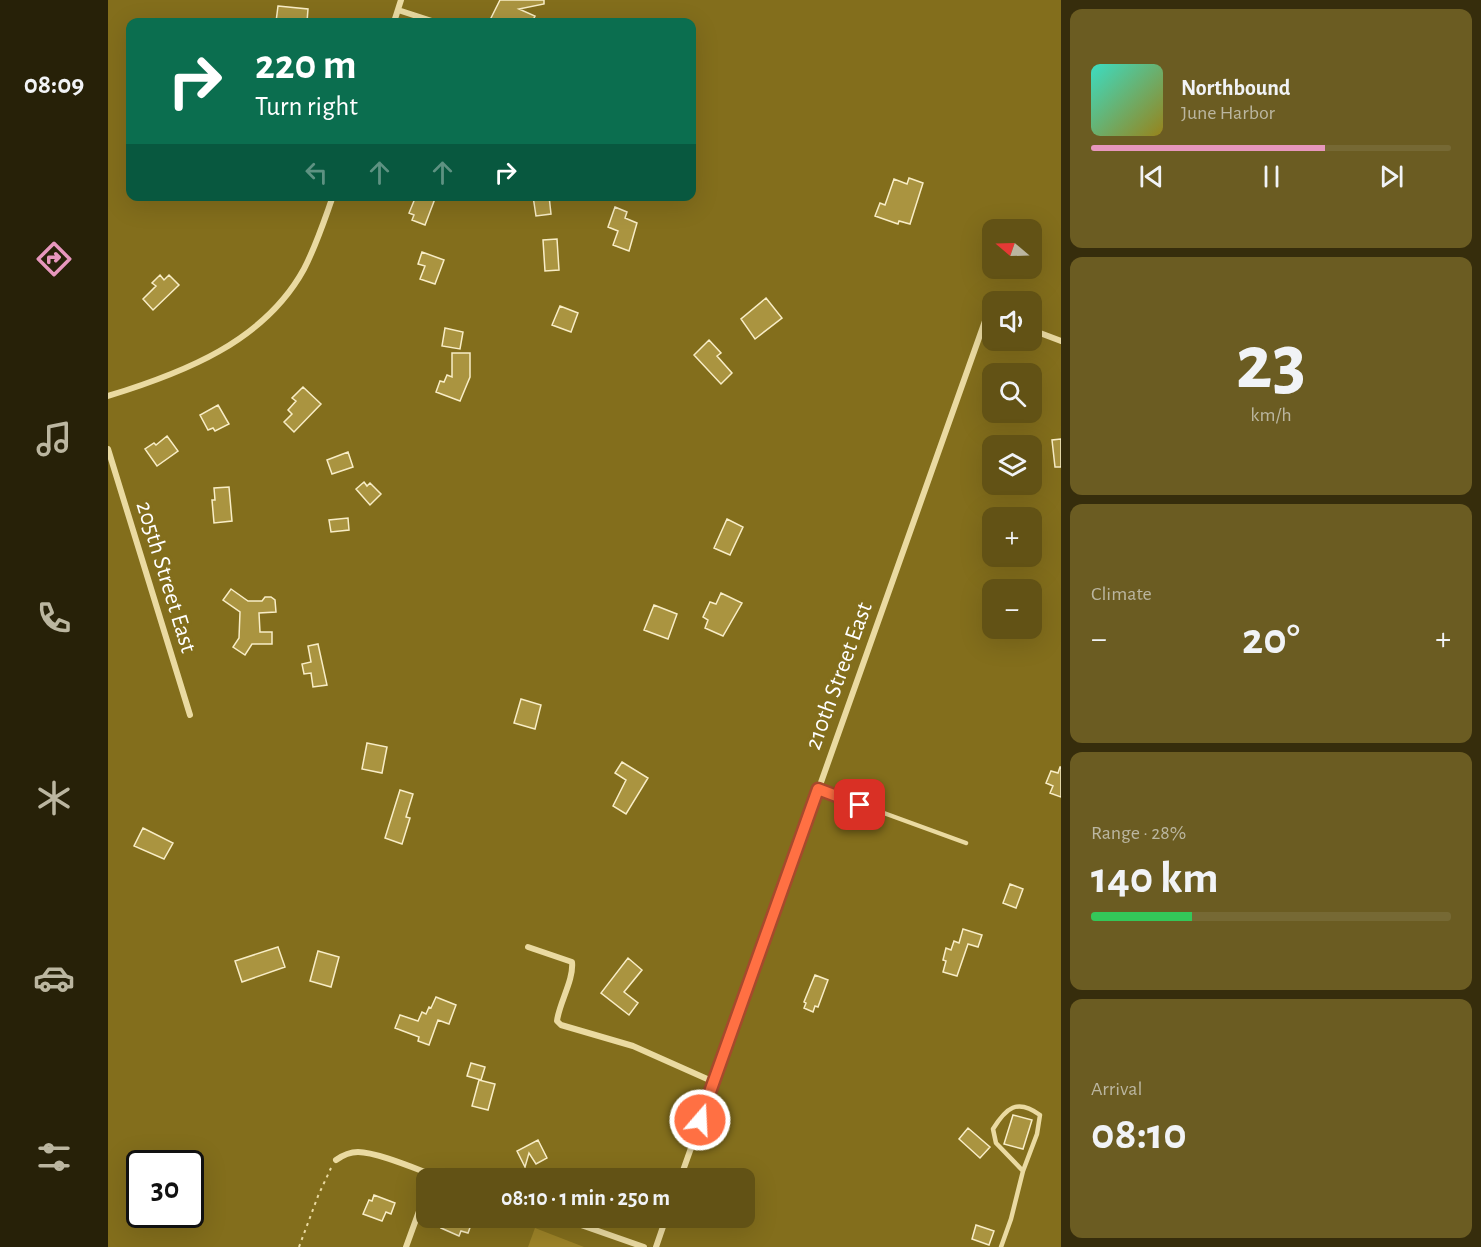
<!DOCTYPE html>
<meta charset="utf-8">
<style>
:root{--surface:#625215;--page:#6b5c22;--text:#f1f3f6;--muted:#bbb6a0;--line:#766934;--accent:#e797bd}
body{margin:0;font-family:"Alegreya Sans",sans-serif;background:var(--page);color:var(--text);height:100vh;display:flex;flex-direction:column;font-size:22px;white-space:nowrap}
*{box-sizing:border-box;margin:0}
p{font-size:20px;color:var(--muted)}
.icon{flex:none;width:33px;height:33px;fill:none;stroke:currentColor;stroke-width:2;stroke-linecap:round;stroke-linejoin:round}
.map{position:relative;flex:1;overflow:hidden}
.panel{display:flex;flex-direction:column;gap:9px;padding:9px;background:#362d0c;width:420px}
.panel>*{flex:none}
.guide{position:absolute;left:18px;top:18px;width:570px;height:183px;border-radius:12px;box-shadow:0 6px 24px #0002;background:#0b6e4f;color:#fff;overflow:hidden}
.needle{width:39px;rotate:289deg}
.buttons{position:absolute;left:874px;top:219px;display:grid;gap:12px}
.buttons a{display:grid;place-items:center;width:60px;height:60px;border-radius:12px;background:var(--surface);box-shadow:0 6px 24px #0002;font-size:30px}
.speed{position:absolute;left:18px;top:1150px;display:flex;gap:12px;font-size:30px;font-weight:700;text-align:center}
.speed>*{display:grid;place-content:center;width:78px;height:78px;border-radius:50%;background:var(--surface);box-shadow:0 6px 24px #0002;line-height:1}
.speed .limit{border:3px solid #111;border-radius:9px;background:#fff;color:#111}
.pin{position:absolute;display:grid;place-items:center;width:51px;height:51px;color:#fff;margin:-26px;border-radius:12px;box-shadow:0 3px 9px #0006}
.me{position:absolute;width:66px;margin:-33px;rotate:19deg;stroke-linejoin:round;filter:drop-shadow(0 0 4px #0008)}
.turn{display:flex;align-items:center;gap:21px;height:126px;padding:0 30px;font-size:27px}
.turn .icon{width:78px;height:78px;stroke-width:2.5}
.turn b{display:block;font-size:42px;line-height:51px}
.lanes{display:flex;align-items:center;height:57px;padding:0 30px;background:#0003;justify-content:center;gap:30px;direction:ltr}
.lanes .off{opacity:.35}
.big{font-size:45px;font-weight:600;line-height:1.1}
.panel .widget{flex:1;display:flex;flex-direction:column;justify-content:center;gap:9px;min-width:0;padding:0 21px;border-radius:12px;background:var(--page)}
.panel .dial{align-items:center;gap:0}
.dial b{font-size:78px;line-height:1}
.song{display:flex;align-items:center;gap:18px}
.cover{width:72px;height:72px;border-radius:9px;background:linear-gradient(135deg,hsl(170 70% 55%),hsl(50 70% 35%))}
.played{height:6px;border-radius:3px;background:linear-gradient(90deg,var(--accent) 65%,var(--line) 65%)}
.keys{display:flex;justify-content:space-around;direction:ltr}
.heat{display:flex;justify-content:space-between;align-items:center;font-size:33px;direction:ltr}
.charge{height:9px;border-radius:4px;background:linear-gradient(90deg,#34c759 28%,var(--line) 0)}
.trip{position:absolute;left:308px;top:1168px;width:339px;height:60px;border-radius:12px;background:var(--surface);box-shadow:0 6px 24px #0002;font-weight:600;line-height:60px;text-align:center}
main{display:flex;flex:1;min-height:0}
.tabs{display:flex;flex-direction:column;width:108px;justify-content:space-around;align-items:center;background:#272108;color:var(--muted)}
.tabs .icon{width:42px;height:42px}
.tabs .on{color:var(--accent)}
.tabs b{font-size:27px;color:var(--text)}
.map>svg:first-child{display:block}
.green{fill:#9e8428}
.building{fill:#aa9440;stroke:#f8edc6;stroke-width:1.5}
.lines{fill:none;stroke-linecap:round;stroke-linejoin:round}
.path{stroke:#eadaa1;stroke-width:2;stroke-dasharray:3 4.5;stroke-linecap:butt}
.lane{stroke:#eadaa1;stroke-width:4.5}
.street{stroke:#eadaa1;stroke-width:6}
.route-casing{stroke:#a6492c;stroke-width:15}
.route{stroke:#ff7043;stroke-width:10}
.labels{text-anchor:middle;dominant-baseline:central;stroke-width:6;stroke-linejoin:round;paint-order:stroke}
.street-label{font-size:24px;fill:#fff;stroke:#836e1c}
</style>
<main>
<nav class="tabs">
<b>08:09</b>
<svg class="icon on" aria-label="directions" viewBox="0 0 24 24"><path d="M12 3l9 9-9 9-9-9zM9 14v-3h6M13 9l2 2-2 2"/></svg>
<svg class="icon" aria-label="music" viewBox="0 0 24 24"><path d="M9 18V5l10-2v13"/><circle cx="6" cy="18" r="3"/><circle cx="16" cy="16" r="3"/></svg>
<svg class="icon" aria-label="phone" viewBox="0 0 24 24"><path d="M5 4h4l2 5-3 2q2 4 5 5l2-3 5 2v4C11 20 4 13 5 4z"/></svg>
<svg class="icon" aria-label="climate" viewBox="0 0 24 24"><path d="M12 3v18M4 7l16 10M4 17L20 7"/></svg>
<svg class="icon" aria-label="car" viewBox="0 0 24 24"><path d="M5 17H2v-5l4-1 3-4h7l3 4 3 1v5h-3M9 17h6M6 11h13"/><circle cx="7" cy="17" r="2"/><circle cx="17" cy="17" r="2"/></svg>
<svg class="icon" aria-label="filters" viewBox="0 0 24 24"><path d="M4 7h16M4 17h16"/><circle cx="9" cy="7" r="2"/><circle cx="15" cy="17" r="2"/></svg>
</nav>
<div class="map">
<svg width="953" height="1247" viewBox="0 0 953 1247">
<rect width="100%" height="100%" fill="#836e1c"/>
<!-- green -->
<path class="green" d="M427,1228L476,1247H420Z"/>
<!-- building -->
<path class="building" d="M392,0H436V4L411,9L427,16L424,22H381Z
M170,6L200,9L199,22H168Z
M801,178L815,183L802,224L791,221L790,224L767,216L772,203L777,205L786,179L799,184Z
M308,196H328L317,225L304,220L306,215L301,213Z
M425,196H441L443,214L428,216Z
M507,207L519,212L517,218L529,223L521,251L505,245L510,231L500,227Z
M449,239L451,270L437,271L435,240Z
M314,252L336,260L327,284L312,279L317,266L310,264Z
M52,275L56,280L61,275L71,285L45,310L35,299L48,286L44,283Z
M658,298L674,318L647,339L633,319Z
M452,306L470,313L463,332L444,325Z
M337,328L355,332L352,349L334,346Z
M601,340L613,353L609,356L624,373L613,384L586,355Z
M344,353H362V377L352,401L328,392L332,381L336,382L339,375L344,377Z
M195,387L213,404L186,432L176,422L184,414L180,410L188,401L184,398Z
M110,405L121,424L107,431L105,428L100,430L92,415Z
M59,436L70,451L49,466L37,449L46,443L48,445Z
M953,439V467H947L944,440Z
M240,452L245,467L224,474L219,460Z
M256,482L259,486L262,483L273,494L262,505L248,489Z
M121,487L124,521L106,523L104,500H107L106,488Z
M240,518L241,530L223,532L221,520Z
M619,519L635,527L622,555L606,548Z
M123,589L140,601H154L157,597H163L167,600L168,612L151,613L152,632H164V644H144L137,655L125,647L131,638L132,612L115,600Z
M613,593L634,603L615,636L597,628L600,620L595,617L602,602L608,604Z
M546,605L569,614L560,639L536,630Z
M210,644L219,685L205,687L203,673L196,674L194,664L203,662L200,646Z
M413,699L433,705L427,729L406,723Z
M259,743L279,747L274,773L254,769Z
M514,762L540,778L518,814L505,806L518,780L507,773Z
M952,767H953V797L942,793L945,786L938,783L943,771L950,773Z
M292,790L305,794L298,817L302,818L294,844L277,838Z
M35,828L65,843L56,859L26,846Z
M902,884L915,889L908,908L895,903Z
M855,929L874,935L870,947L860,944L849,976L835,972L838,961L835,960L838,948L843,950L846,941L851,943Z
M170,947L177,967L134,982L127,961Z
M210,951L231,957L223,987L202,981Z
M520,958L534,970L516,992L530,1003L521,1015L493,993Z
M707,975L720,980L710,1007L707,1006L705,1012L696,1008L698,1003L696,1002Z
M328,997L348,1005L341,1024L330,1020L321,1045L310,1041L311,1037L287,1028L292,1015L310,1021L314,1012L318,1014L321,1007L323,1008Z
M363,1063L377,1067L373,1080L359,1076Z
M371,1080L387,1084L380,1110L364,1106Z
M905,1115L924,1120L915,1149L896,1144Z
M860,1128L882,1147L872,1158L851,1139Z
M430,1140L439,1158L428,1164L421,1153L417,1167L409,1151Z
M266,1195L287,1203L283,1214L278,1212L274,1221L255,1214L261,1200L264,1201Z
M337,1218H354L353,1221L363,1225L360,1233L353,1231L351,1236L333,1228Z
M868,1225L886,1231L881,1245L864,1239Z"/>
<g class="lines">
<!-- path -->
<path class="path" d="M191,1247L210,1196L223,1168"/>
<!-- lane -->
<path class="lane" d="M710,789L858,843
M893,1247L903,1219L915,1171L929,1134L932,1115C909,1098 898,1108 885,1129L888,1143L915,1171"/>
<!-- street -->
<path class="street" d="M290,10L327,22
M286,22L293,0
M924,330L953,341
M0,396C75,373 156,342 196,269C208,246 216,221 225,196
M0,449L82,715
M420,947L464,962C466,980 451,1003 449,1021L453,1025L525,1046L606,1082
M228,1160C235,1155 241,1152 250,1152C270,1152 315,1172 336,1179
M572,1179L877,321L885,319
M453,1218L536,1247
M298,1247L318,1192
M548,1247L558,1218"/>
</g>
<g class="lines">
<!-- route casing -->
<g class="route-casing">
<path id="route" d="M592,1120L710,789L752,805"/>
</g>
<!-- route -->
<use href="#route" class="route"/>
</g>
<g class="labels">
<!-- street labels -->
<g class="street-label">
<text transform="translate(58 577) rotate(73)">205th Street East</text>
<text transform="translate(731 676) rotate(-70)">210th Street East</text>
</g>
</g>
</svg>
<div class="buttons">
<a><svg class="needle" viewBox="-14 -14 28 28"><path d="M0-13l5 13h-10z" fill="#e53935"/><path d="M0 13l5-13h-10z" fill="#bbb6a0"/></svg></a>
<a><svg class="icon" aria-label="sound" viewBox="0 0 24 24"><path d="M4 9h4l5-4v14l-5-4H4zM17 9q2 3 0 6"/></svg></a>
<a><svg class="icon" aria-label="search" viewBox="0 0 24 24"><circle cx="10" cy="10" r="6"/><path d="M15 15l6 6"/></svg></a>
<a><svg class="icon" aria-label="layers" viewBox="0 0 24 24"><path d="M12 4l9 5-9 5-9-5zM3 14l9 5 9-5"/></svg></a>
<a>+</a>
<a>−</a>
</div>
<div class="speed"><div class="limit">30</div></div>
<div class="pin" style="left:752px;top:805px;background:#d93025"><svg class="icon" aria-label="arrive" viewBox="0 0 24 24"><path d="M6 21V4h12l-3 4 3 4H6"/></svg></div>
<svg class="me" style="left:592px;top:1120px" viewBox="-20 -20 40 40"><circle r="17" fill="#ff7043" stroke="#fff" stroke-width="3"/><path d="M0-11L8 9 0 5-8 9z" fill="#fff"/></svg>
<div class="trip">08:10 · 1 min · 250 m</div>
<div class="guide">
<div class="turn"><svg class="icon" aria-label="right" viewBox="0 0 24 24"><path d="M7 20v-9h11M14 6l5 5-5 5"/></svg><div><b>220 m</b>Turn right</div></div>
<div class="lanes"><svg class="icon off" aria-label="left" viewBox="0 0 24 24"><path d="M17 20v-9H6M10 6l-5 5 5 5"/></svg><svg class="icon off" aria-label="ahead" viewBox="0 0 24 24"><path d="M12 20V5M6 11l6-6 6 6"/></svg><svg class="icon off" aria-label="ahead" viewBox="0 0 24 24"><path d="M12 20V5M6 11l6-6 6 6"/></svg><svg class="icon" aria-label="right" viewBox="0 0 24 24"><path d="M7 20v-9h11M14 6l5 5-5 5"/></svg></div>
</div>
</div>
<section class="panel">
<div class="widget">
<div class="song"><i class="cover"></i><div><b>Northbound</b><p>June Harbor</p></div></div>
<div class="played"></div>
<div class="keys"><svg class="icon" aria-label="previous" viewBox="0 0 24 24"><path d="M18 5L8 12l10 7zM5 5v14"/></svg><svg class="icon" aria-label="pause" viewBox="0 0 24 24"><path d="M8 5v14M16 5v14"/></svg><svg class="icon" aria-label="next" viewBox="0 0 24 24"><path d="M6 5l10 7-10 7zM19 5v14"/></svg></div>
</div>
<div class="widget dial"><b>23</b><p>km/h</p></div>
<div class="widget"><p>Climate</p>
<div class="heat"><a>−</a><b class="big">20°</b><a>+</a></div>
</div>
<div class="widget"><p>Range · 28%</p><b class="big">140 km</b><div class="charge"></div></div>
<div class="widget"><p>Arrival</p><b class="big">08:10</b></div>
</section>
</main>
